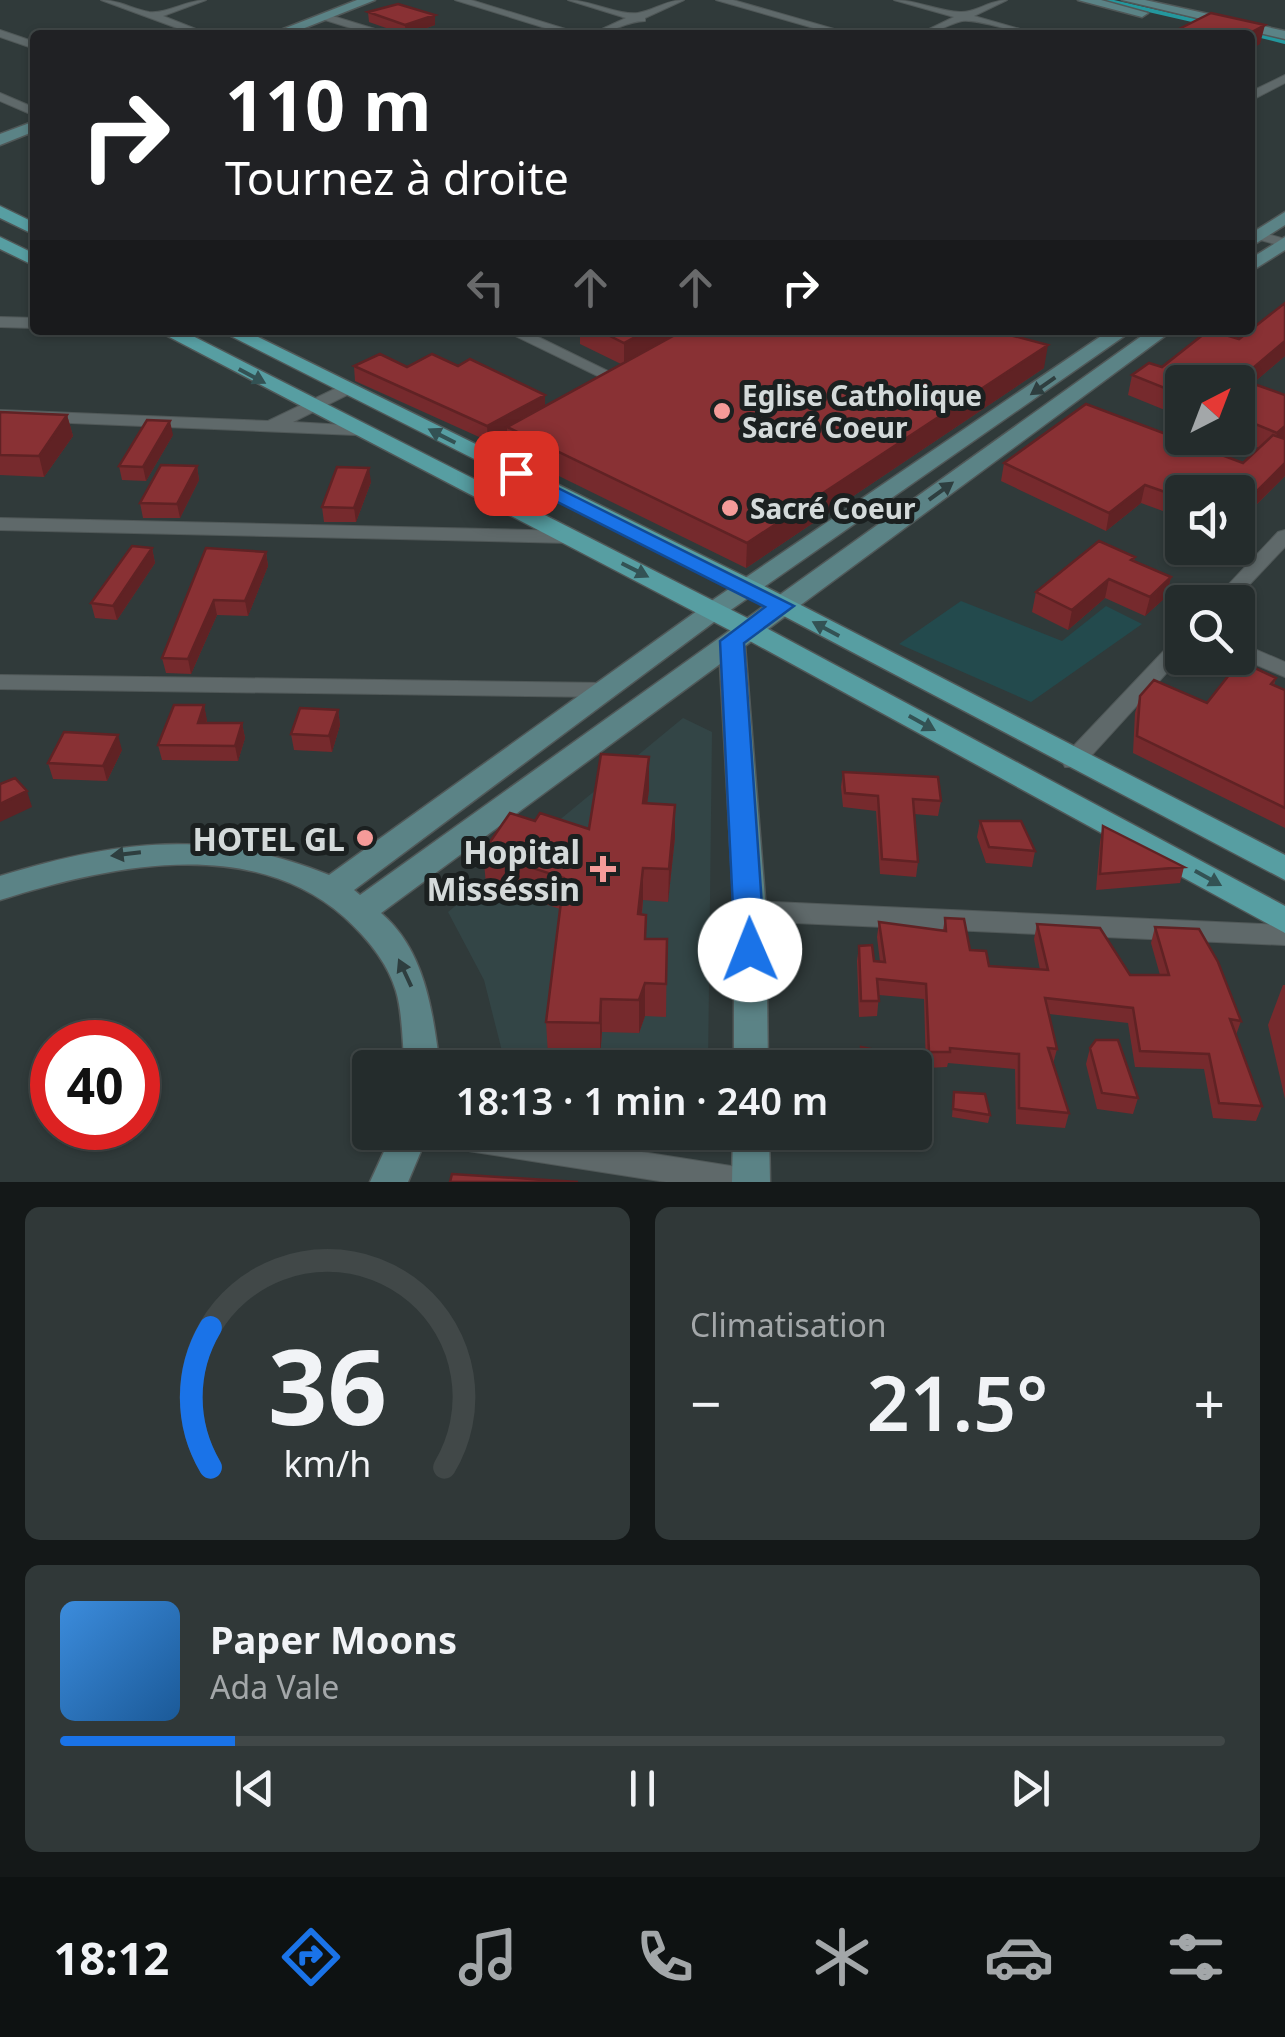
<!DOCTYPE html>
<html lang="fr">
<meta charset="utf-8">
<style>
:root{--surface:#242c2c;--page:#303838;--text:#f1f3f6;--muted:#a3a7a9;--line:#414848;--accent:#1a73e8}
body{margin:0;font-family:"Noto Sans",sans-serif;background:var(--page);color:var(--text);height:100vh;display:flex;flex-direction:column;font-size:38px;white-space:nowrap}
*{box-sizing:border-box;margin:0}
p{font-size:32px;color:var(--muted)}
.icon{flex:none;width:55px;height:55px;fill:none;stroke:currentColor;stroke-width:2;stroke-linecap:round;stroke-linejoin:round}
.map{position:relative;height:1182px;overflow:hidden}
.panel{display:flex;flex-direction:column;gap:25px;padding:25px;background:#141818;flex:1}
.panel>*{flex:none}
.guide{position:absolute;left:30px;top:30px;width:1225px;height:305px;border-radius:10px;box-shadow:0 2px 8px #0004,0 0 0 2px var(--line);background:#202124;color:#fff;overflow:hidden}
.needle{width:65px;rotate:42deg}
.controls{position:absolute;left:1165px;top:365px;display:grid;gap:20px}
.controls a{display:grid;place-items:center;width:90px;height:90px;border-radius:10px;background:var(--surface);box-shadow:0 2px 8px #0004,0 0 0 2px var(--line);font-size:50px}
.speed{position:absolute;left:30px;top:1020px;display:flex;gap:20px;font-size:50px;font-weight:700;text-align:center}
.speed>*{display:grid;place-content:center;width:130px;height:130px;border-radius:50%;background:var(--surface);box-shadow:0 2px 8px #0004,0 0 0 2px var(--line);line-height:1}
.speed .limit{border:15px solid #d22;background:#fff;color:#111}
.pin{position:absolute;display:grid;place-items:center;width:85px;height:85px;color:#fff;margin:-42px;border-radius:20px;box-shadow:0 5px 15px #0006}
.me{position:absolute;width:110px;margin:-55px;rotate:359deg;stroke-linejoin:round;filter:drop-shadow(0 0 8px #0008)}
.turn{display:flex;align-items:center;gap:35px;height:210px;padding:0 30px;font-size:45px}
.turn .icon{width:130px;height:130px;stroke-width:2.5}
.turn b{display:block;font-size:70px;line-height:85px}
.lanes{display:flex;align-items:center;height:95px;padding:0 30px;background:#0003;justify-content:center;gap:50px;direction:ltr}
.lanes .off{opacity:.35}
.big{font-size:75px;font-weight:600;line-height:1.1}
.panel .card{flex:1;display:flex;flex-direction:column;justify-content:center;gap:15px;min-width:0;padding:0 35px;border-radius:15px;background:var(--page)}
.panel .dial{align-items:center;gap:0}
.dial svg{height:260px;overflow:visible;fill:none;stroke:var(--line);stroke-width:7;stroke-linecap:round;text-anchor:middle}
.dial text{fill:var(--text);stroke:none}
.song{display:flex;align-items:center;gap:30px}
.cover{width:120px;height:120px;border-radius:15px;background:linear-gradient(135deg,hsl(210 70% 55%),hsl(210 70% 35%))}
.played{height:10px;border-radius:5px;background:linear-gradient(90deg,var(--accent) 15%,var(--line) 15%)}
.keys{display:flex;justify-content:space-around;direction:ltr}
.heat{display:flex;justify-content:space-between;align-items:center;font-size:55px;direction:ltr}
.panel .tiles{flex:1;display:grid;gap:25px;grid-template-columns:1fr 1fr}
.card:last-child{grid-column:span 2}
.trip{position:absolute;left:352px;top:1050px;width:580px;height:100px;border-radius:10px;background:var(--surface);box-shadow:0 2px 8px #0004,0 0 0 2px var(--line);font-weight:600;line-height:100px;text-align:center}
.tabs{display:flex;height:160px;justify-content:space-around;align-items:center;background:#0e1212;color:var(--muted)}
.tabs .icon{width:70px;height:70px}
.tabs .active{color:var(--accent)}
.tabs b{font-size:45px;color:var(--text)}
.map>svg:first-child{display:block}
.built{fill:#334546}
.green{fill:#234a4d}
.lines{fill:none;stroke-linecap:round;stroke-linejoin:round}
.stream{stroke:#24979d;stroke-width:4}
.street-casing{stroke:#505858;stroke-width:2}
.secondary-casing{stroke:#505858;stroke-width:3}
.primary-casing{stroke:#505858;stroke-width:3}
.street{fill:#5f696a;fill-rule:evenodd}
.secondary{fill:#5b8386;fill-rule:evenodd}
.primary{fill:#579ea2;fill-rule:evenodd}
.wall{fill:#762a2d}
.shaded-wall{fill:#602224}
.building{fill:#893134;stroke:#602224;stroke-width:2.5}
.oneway{fill:#335254}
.oneway2{fill:#2e3e3f}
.route{fill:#1a73e8;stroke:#114b97;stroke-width:2.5}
.poi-dot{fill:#f59b99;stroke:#1b2020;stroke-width:4}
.labels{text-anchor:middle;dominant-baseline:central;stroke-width:10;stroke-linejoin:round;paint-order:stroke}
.poi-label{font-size:28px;font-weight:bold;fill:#d4dada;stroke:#1b2020;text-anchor:start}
.near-poi-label{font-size:32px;font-weight:bold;fill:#d4dada;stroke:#1b2020;text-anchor:end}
</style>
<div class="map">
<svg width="1285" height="1182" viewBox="0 0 1285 1182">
<rect width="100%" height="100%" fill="#303a3a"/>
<!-- built -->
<path class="built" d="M683,718L712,732L708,1067H506L484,980L448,912Z"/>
<!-- green -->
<path class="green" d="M961,601L1062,641L1106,606L1142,624L1031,702L899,644Z"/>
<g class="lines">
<!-- stream -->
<path class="stream" d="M1105,0L1201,22
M1257,35L1285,42"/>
<!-- street casing -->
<g class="street-casing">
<path id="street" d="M101,0C119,0 132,9 149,12C167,14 187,0 206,0L163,16L211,35H196Z
M455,0H471L585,35H568Z
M568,0C589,0 621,16 638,13C655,10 666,0 684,0L645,18V21C625,21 609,35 589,35L626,18Z
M716,0H733L855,35H838Z
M894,0C917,0 937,11 960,12C975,13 990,0 1007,0L974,16L1041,35C1019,35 978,18 962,21C945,25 935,35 917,35L954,17Z
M326,14L388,33L389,35H373L322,19V15Z
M0,30L35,42V49L0,37Z
M1285,75V83L1250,101V92Z
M0,93L35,108V116L0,101Z
M1250,229L1285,239V247L1250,237Z
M0,317L35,318V328L0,327Z
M503,330H524L624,379L616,384L610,382Z
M347,383L355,388L353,392L293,422L362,426L365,430L356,435L0,420V410L268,421Z
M528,425L537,430L534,434L488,460L482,461L473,456Z
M0,518L571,531L581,537L571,543L0,530Z
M1285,530V547L1233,602H1212L1278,532Z
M1182,637V656L1081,767H1065L1062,761L1065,755L1175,639Z
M1238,642L1285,662V677L1238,657Z
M0,675L604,683L615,690L604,697L0,689Z
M750,901L1285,925V945L750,921L741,918L737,911L741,904Z
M416,1132H515L750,1169L761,1173L765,1182H666L430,1145L420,1141Z"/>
</g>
<!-- secondary casing -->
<g class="secondary-casing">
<path id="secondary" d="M357,0H375L287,35H268Z
M1078,0H1101L1148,13L1142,17Z
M1122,0H1145L1285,31V39Z
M35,121V131L0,145V134Z
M1285,212V225L1250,247V234Z
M1285,237V250L1250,272V259Z
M1110,330H1133L722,616L354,890L360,895L1150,330H1173L745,646L766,911L768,1068H734V911L720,664L381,913C426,951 433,1014 440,1068H405C402,1043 403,1015 396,991C387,961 366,937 344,917C250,834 108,866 0,900V876C116,840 214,828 329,875L704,606Z
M393,1132H429L408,1182H370Z
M733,1132H769L770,1182H732Z"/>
</g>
<!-- primary casing -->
<g class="primary-casing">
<path id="primary" d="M0,206L35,223V235L0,218Z
M0,237L35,254V266L0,249Z
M156,330H181L757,623L1285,906V933L739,635Z
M219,330H244L760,584L1285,855V880L742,594Z"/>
</g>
<!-- street -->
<use href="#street" class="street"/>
<!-- secondary -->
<use href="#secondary" class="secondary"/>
<!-- primary -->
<use href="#primary" class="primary"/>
</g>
<!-- wall -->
<path class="wall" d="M368,12L435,25L406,35L369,22Z
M1285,303V356L1252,384L1285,395V476L1238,523V492H1182V518L1141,503L1106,531L1001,481L1004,463H1243L1259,448L1234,438H1238V382H1182V417L1128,395L1132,375L1162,367L1239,339Z
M564,330H991L1044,368L746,568L508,451L507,431L488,441L355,381L354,366H458L545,395V406L621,364L580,344V336Z
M0,412L67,415L73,436L44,477L0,475Z
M173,435L146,481L122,480L119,466Z
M197,466L199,480L180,518H143L140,503Z
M371,482L356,522H324L322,507Z
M152,548L155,563L117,620L95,618L91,603Z
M206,548L266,552L268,566L248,616L217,615L191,674L166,673L162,658Z
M1135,557L1134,561L1171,577L1166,597L1145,616L1105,598L1068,630L1032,612L1036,592Z
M1276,678L1274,685L1285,690V828L1133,753L1135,713L1140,696L1207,703Z
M204,705L207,723H242L245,738L238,761L162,760L158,745Z
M338,710L340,725L332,752L294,750L291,734Z
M122,750L107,781L53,779L48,763Z
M843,772L941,801L938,816L914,814L918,862L916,877L880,874L876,811L843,807L841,787Z
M649,790L647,803L675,837L668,902L643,900L642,915H646V939H667L666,1017L645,1016L639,1033L602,1032L600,1056L548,1055L546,1022L560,909L486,884L483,852L589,829Z
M980,821L1035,851L1032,867L986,863L977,837Z
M1103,826L1184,867L1180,883L1096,890L1100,842Z
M945,918L970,950L989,966L1040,970L1034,939L1037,924L1130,975H1160L1151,943L1155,927L1241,1021L1236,1035L1262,1106L1256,1121L1213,1118L1204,1069L1135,1067L1128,1023L1049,1014L1057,1049L1053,1064L1069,1113L1065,1128L1016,1124L1015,1069L948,1063L947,1067L926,1068L924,999L879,995L877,1016L859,1017L857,961L859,946L874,961L880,962L877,937L879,922L943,930Z
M1283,985H1285V1099L1268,1025Z
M1090,1048L1138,1098L1133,1114L1097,1109L1086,1064Z
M954,1092L990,1115L988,1123L952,1117Z"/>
<!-- shaded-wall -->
<path class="shaded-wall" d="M435,15V25L406,35L405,25Z
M1265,25L1260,44L1250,50V35H1246Z
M648,330H688L624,366V343Z
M1285,341V356L1238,396L1240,379Z
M1048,345L1044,368L746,568L747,543Z
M545,395V409L507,427V431L488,441L487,426Z
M67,415L73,436L44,477L39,456Z
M170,421L173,435L146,481L143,467Z
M1285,426V441L1272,453L1277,433Z
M1285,463V476L1238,523V510Z
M197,466L199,480L180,518L177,504Z
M369,468L371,482L356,522L354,508Z
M1145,485L1141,503L1106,531L1109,513Z
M152,548L155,563L117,620L113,606Z
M266,552L268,566L248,616L245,601Z
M1171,577L1166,597L1145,616L1150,597Z
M1109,579L1105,598L1068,630L1072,610Z
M214,600L217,615L191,674L188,659Z
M204,705L207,720L201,738L198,723Z
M338,710L340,725L332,752L329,736Z
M242,723L245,738L238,761L235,746Z
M118,735L122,750L107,781L103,766Z
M649,757V790L643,835V803Z
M27,791L32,807L0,822V804Z
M675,805V837L668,902L669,869Z
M643,868V900L638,948V914Z
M645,983V1016L639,1033V1000Z
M601,999L602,1032L600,1056V1023Z"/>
<!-- building -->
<path class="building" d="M398,4L435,15L405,25L368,12Z
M1211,13L1265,25L1246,35H1167Z
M1285,303V341L1240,379L1285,395V426L1277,433L1238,417V382H1182V395L1132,375L1149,363L1162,367L1209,330L1239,339Z
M598,330H648L624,343Z
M684,330H991L1048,345L747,543L507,427Z
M380,354L407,367L432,354L458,366L470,359L545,395L487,426L354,366Z
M1086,404L1243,463L1273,435L1285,439V463L1238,510V492H1182V498L1145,485L1109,513L1004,463Z
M0,412L67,415L39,456L0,455Z
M147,420L170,421L143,467L119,466Z
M161,465L197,466L177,504L140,503Z
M337,467L369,468L354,508L322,507Z
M1099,541L1135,557L1131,560L1171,577L1150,597L1109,579L1072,610L1036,592Z
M132,546L152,548L113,606L91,603Z
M206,548L266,552L245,601L214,600L188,659L162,658Z
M1240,661L1276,678L1271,684L1285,690V808L1137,736L1140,696L1154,680L1207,703Z
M174,705H204L198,723H242L235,746L158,745Z
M300,708L338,710L329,736L291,734Z
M64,732L118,735L103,766L48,763Z
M601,754L649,757L643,803L675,805L669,869L643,868L638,914L646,915L645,939H667L666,984L645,983L639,1000L601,999L600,1023L546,1022L564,878L483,852L510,813L535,821L540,813L589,829Z
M843,772L938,777L941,801L913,799L918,862L882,859L878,796L845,793Z
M15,778L27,791L0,804V784Z
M980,821H1021L1035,851L989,847Z
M1103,826L1184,867L1100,874Z
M945,918L964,919L970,950L986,951L989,966L1048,970L1037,924L1100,928L1130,975H1169L1155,927L1199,929L1218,962L1241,1021L1230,1019L1262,1106L1219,1103L1209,1054L1140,1051L1133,1008L1045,998L1057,1049L1048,1048L1069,1113L1019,1108V1054L950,1048V1052H929L926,984L877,979L879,1001H861L859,946L872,945L874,961L885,962L879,922L946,931Z
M1096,1040H1118L1138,1098L1102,1093L1090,1048Z
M861,1047L880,1051L881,1067L861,1066Z
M954,1092L985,1094L990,1115L953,1109Z
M452,1174L578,1182H450Z"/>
<!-- one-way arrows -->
<defs><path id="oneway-solid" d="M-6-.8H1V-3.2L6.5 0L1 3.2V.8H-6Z" transform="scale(2.5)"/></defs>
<g class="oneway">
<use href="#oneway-solid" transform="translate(252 376) rotate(28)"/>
<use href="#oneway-solid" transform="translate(442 436) rotate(-153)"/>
<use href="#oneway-solid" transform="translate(635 570) rotate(27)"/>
<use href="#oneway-solid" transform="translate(826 629) rotate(-152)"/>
<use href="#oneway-solid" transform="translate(922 723) rotate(29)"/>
<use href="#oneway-solid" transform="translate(1208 878) rotate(29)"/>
</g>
<g class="oneway2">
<use href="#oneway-solid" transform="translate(1043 386) rotate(145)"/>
<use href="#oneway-solid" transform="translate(941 491) rotate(-36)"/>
<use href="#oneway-solid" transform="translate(126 854) rotate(173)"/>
<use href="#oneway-solid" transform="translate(405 973) rotate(-115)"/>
</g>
<!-- route -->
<path class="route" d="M516,467L794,606L744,643L765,950L761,959H740L735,950L720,641L765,607L508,477L505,473Z"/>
<!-- markers -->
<g class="poi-dot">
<circle cx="722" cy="411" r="10"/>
<circle cx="730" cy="508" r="10"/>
<circle cx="365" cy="838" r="10"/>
<path d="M598 854h10v10h10v10h-10v10h-10v-10h-10v-10h10z"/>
</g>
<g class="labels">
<!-- poi labels -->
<g class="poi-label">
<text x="742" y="395">Eglise Catholique<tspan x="742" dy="32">Sacré Coeur</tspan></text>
<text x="750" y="508">Sacré Coeur</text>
</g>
<!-- near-poi labels -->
<g class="near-poi-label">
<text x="345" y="838">HOTEL GL</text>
<text x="580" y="851">Hopital<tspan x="580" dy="37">Misséssin</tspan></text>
</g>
</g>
</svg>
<div class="controls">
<a><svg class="needle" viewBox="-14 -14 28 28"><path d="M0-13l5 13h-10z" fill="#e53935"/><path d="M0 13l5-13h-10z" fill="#a3a7a9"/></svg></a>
<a><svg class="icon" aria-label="sound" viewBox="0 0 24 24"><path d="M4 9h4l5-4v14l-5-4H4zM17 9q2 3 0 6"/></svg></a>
<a><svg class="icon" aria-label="search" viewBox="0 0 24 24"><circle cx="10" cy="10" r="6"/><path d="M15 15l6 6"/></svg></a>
</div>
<div class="speed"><div class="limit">40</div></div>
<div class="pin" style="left:516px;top:473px;background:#d93025"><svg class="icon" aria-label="arrive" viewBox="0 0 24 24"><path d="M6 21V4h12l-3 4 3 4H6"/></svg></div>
<svg class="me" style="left:750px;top:950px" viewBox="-20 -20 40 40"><circle r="19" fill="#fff"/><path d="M0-13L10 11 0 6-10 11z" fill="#1a73e8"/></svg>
<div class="trip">18:13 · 1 min · 240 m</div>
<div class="guide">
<div class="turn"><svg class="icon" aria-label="right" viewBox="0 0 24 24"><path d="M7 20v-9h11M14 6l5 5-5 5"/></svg><div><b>110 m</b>Tournez à droite</div></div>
<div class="lanes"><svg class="icon off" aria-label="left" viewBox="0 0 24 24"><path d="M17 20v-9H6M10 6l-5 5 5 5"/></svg><svg class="icon off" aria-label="ahead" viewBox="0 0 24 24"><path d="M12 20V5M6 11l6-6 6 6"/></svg><svg class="icon off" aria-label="ahead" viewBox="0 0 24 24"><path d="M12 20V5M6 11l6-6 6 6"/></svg><svg class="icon" aria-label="right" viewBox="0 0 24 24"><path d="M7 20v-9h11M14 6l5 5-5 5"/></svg></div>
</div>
</div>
<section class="panel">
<div class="tiles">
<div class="card dial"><svg viewBox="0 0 100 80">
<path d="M14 69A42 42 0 1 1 86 69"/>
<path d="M14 69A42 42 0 0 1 14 26" stroke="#1a73e8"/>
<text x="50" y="56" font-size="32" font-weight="700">36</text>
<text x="50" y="72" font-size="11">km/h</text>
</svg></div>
<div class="card"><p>Climatisation</p>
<div class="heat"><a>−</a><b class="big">21.5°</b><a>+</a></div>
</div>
<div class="card">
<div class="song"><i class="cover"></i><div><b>Paper Moons</b><p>Ada Vale</p></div></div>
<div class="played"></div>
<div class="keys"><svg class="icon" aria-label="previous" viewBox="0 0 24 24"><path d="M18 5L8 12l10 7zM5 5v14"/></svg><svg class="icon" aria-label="pause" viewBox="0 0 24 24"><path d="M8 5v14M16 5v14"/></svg><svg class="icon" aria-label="next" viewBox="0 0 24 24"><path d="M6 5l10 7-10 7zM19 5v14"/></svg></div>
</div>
</div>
</section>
<nav class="tabs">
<b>18:12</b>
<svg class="icon active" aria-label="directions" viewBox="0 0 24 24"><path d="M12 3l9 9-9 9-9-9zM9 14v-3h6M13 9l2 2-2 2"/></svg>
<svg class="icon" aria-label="music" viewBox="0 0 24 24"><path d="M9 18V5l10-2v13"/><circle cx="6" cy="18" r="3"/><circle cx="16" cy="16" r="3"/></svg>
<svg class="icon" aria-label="phone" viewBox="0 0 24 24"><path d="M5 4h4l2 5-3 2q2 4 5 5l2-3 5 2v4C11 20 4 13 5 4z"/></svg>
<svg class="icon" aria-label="climate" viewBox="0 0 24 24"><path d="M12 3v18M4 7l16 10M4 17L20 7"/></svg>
<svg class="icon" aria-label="car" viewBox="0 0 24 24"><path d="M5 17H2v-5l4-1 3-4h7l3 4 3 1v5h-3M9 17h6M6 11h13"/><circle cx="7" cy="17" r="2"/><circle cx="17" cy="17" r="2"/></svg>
<svg class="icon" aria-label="filters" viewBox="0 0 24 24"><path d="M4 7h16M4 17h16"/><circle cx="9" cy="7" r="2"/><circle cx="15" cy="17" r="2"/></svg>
</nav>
